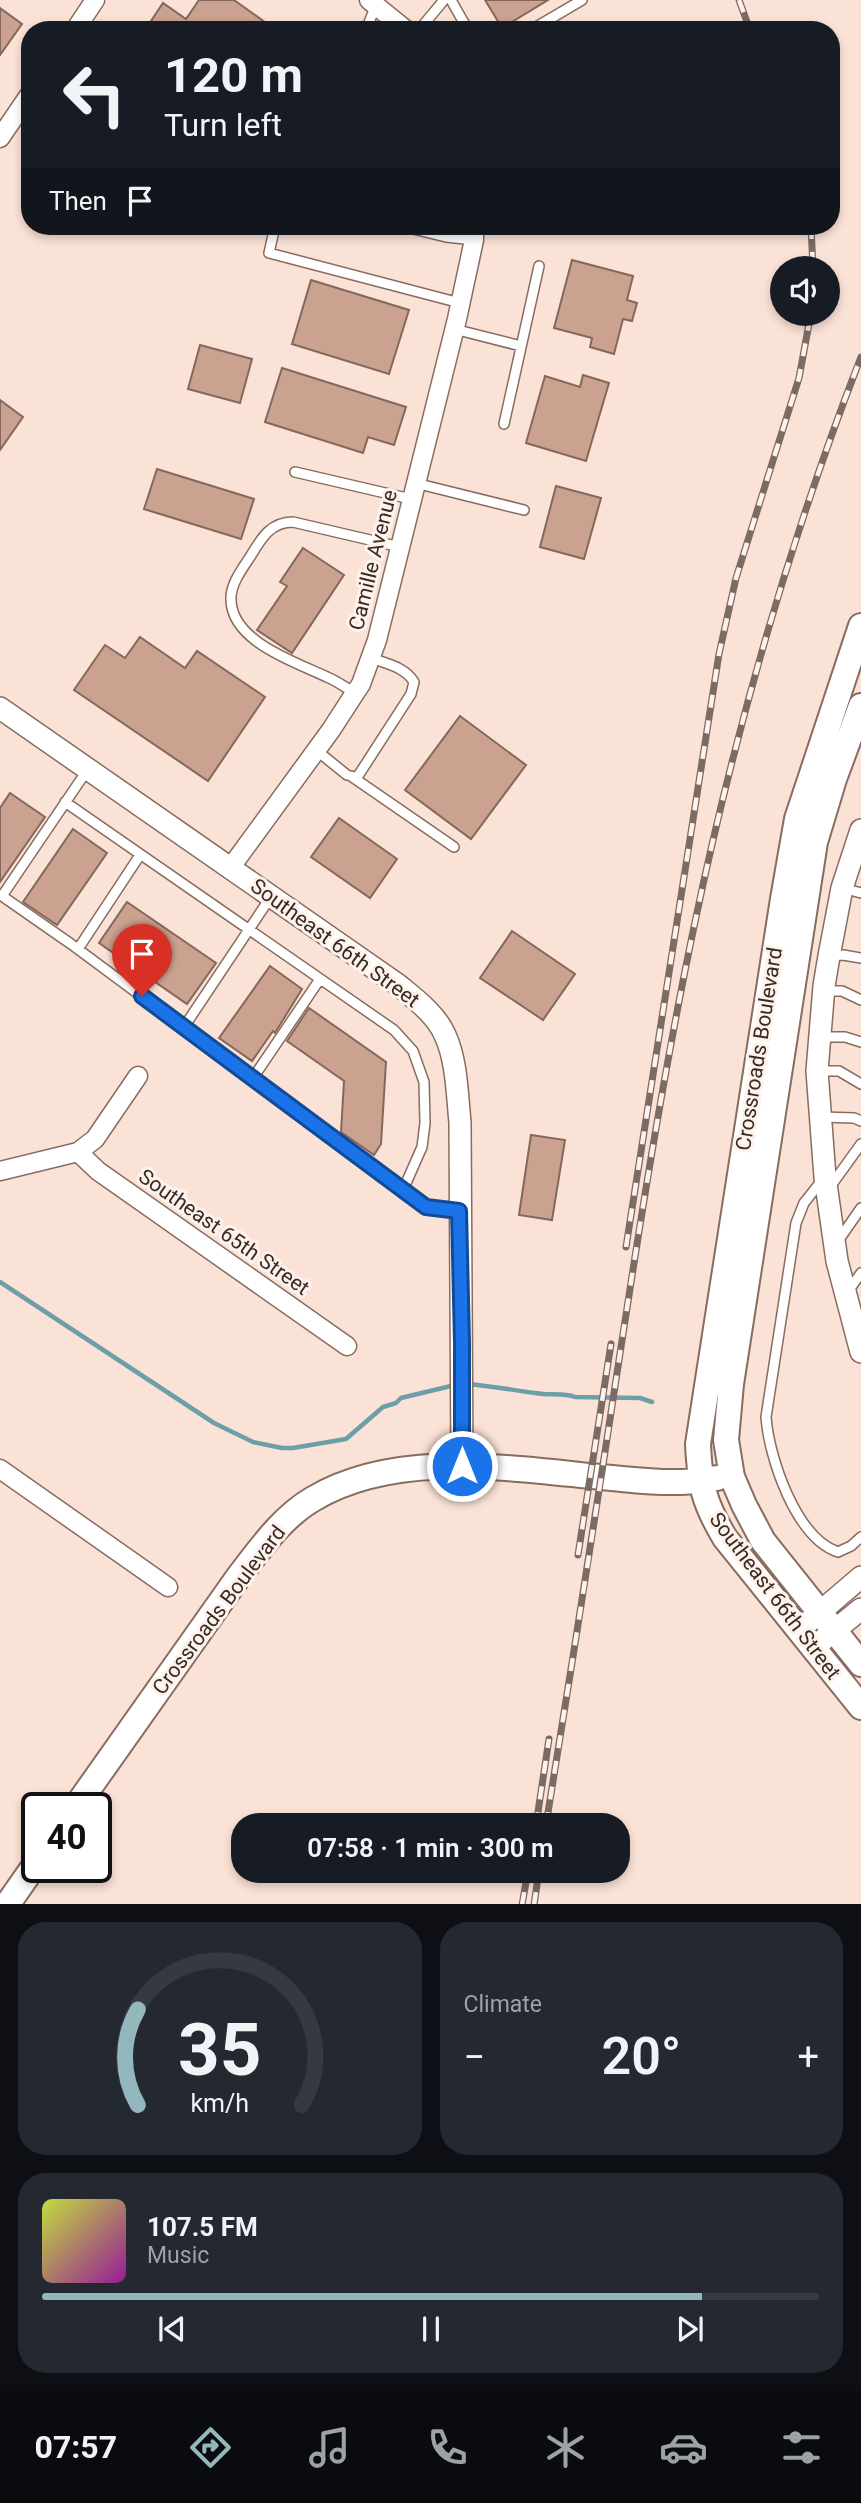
<!DOCTYPE html>
<meta charset="utf-8">
<style>
:root{--surface:#171b24;--page:#242831;--text:#f1f3f6;--muted:#9ea1a6;--line:#363941;--accent:#94b6bd}
body{margin:0;font-family:Roboto,sans-serif;background:var(--page);color:var(--text);height:100vh;display:flex;flex-direction:column;font-size:26px;white-space:nowrap}
*{box-sizing:border-box;margin:0}
p{font-size:23px;color:var(--muted)}
.icon{flex:none;width:38px;height:38px;fill:none;stroke:currentColor;stroke-width:2;stroke-linecap:round;stroke-linejoin:round}
.map{position:relative;height:1904px;overflow:hidden}
.panel{display:flex;flex-direction:column;gap:18px;padding:18px;background:#0d0f14;flex:1}
.panel>*{flex:none}
.banner{position:absolute;left:21px;top:21px;width:819px;height:214px;border-radius:28px;box-shadow:0 4px 10px #0003;background:#171b24;color:var(--text);overflow:hidden}
.tools{position:absolute;left:770px;top:256px;display:grid;gap:14px}
.tools a{display:grid;place-items:center;width:70px;height:70px;border-radius:50%;background:var(--surface);box-shadow:0 4px 10px #0003;font-size:35px}
.speed{position:absolute;left:21px;top:1792px;display:flex;gap:14px;font-size:35px;font-weight:700;text-align:center}
.speed>*{display:grid;place-content:center;width:91px;height:91px;border-radius:50%;background:var(--surface);box-shadow:0 4px 10px #0003;line-height:1}
.speed .limit{border:4px solid #111;border-radius:10px;background:#fff;color:#111}
.pin{position:absolute;display:grid;place-items:center;width:60px;height:60px;color:#fff;margin:-72px -30px;border-radius:50% 50% 50% 0;rotate:-45deg;box-shadow:0 0 7px #0007}
.pin .icon{rotate:45deg}
.me{position:absolute;width:77px;margin:-38px;rotate:0deg;stroke-linejoin:round;filter:drop-shadow(0 0 5px #0008)}
.turn{display:flex;align-items:center;gap:24px;height:147px;padding:0 28px;font-size:32px}
.turn .icon{width:91px;height:91px;stroke-width:2.5}
.turn b{display:block;font-size:49px;line-height:60px}
.then{display:flex;align-items:center;height:66px;padding:0 28px;background:#0003;gap:14px;font-size:26px}
.big{font-size:52px;font-weight:600;line-height:1.1}
.panel .tile{flex:1;display:flex;flex-direction:column;justify-content:center;gap:10px;min-width:0;padding:0 24px;border-radius:28px;background:var(--page)}
.panel .dial{align-items:center;gap:0}
.dial svg{height:182px;overflow:visible;fill:none;stroke:var(--line);stroke-width:7;stroke-linecap:round;text-anchor:middle}
.dial text{fill:var(--text);stroke:none}
.song{display:flex;align-items:center;gap:21px}
.cover{width:84px;height:84px;border-radius:10px;background:linear-gradient(135deg,hsl(70 70% 55%),hsl(300 70% 35%))}
.played{height:7px;border-radius:4px;background:linear-gradient(90deg,var(--accent) 85%,var(--line) 85%)}
.keys{display:flex;justify-content:space-around;direction:ltr}
.heat{display:flex;justify-content:space-between;align-items:center;font-size:38px;direction:ltr}
.panel .tiles{flex:1;display:grid;gap:18px;grid-template-columns:1fr 1fr}
.tile:last-child{grid-column:span 2}
.trip{position:absolute;left:231px;top:1813px;width:399px;height:70px;border-radius:28px;background:var(--surface);box-shadow:0 4px 10px #0003;font-weight:600;line-height:70px;text-align:center}
.tab-bar{display:flex;height:112px;justify-content:space-around;align-items:center;background:#090b0e;color:var(--muted)}
.tab-bar .icon{width:49px;height:49px}
.tab-bar .active{color:var(--accent)}
.tab-bar b{font-size:32px;color:var(--text)}
.map>svg:first-child{display:block}
.lines{fill:none;stroke-linecap:round;stroke-linejoin:round}
.stream{stroke:#6c9fa7;stroke-width:4.5}
.building{fill:#cba28f;stroke:#83685b;stroke-width:2}
.service-casing{stroke:#886c5f;stroke-width:12}
.minor-casing{stroke:#886c5f;stroke-width:21}
.tertiary-casing{stroke:#886c5f;stroke-width:24}
.secondary-casing{stroke:#886c5f;stroke-width:28}
.service{stroke:#fff;stroke-width:9}
.minor{stroke:#fff;stroke-width:18}
.tertiary{stroke:#fff;stroke-width:21}
.secondary{stroke:#fff;stroke-width:24}
.rail-casing{stroke:#7b6b62;stroke-width:7}
.rail{stroke:#fff2ec;stroke-width:4.5;stroke-dasharray:13;stroke-linecap:butt}
.route-casing{stroke:#114b97;stroke-width:18}
.route{stroke:#1a73e8;stroke-width:12}
.labels{text-anchor:middle;dominant-baseline:central;stroke-width:6;stroke-linejoin:round;paint-order:stroke}
.street-label{font-size:21px;fill:#372b25;stroke:#fff2ec}
</style>
<div class="map">
<svg width="861" height="1905" viewBox="0 0 861 1905">
<rect width="100%" height="100%" fill="#fbe2d6"/>
<g class="lines">
<!-- stream -->
<path class="stream" d="M0,1282L214,1423L253,1442L282,1448H293L346,1439L383,1407L396,1403L401,1398L455,1385
M467,1384C493,1386 517,1391 543,1394C554,1395 565,1393 575,1397L640,1398L652,1402"/>
</g>
<!-- building -->
<path class="building" d="M199,0H234L276,30H145L163,3L186,19Z
M485,0H548L502,28Z
M0,8L22,24L0,55Z
M572,260L633,276L627,300L637,303L632,321L623,319L614,354L590,347L592,338L554,328Z
M311,280L409,310L389,374L292,344Z
M200,345L252,359L240,403L188,389Z
M282,368L406,407L394,445L368,437L363,453L265,422Z
M583,375L609,383L586,461L526,443L545,376L580,387Z
M0,400L23,417L0,450Z
M157,469L254,499L241,539L144,509Z
M556,486L601,498L584,559L540,547Z
M303,548L344,575L292,653L257,630L287,586L280,582Z
M140,637L185,668L197,651L265,697L208,781L74,690L105,645L125,658Z
M460,716L526,765L471,839L405,790Z
M10,793L45,817L0,882V808Z
M339,818L397,859L370,898L311,857Z
M73,829L107,853L57,925L23,902Z
M127,902L216,963L187,1004L99,943Z
M512,931L575,974L543,1020L480,978Z
M270,966L302,989L275,1033L273,1031L252,1061L219,1038Z
M309,1008L386,1062L381,1144L374,1155L341,1132L344,1081L287,1041Z
M531,1135L565,1140L552,1220L519,1215Z"/>
<g class="lines">
<!-- service casing -->
<g class="service-casing">
<path id="service" d="M451,0L468,30
M366,30L376,5
M419,30L444,0
M531,30L582,0
M275,226L269,253L460,303
M401,226L446,237L474,240
M454,329L521,346
M504,424L539,266
M295,472L411,499
M415,483L524,510
M355,693C346,688 337,681 327,677C296,662 232,642 231,600C230,585 242,569 250,557C261,539 270,522 293,522L400,547
M316,750L347,775L355,777L358,776L411,694L414,682C405,667 387,664 371,658
M88,769L2,896L71,944L426,1207L459,1211
M351,776L454,847
M65,802L394,1030L413,1051L424,1082L425,1123L422,1147L403,1190
M842,888L861,893
M78,949L140,855
M829,956L843,955L861,958
M823,991H842L861,1000
M184,1027L270,898
M821,1037H845L861,1042
M817,1071H839L861,1084
M253,1078L320,979
M822,1117L854,1118L861,1121
M823,1179L804,1203L796,1223L766,1417C769,1458 796,1538 838,1552L851,1546L861,1537
M830,1187L861,1144
M838,1241L861,1208
M849,1290L861,1273"/>
</g>
<!-- minor casing -->
<g class="minor-casing">
<path id="minor" d="M369,0L406,30
M75,30L95,0
M0,138L30,94
M231,867L331,730L355,693L361,684L377,640L457,319L474,240V226
M78,1152L98,1171L347,1346
M0,1171L78,1152L95,1139L138,1076
M0,1469L168,1587"/>
</g>
<!-- tertiary casing -->
<g class="tertiary-casing">
<path id="tertiary" d="M0,708L397,984C414,998 436,1014 445,1035C457,1061 457,1094 460,1122L462,1466
M861,830L842,888L829,956L824,986L817,1071L825,1177L837,1261L861,1352
M799,1630L861,1577
M813,1648L861,1609"/>
</g>
<!-- secondary casing -->
<g class="secondary-casing">
<path id="secondary" d="M861,626L797,819L783,899L698,1444C700,1486 704,1503 725,1538L861,1707
M861,706L834,779L815,842L731,1384L726,1440L732,1477L744,1505L763,1541L861,1664
M75,1808L239,1576C260,1549 282,1517 313,1499C396,1450 508,1468 600,1477C626,1479 653,1483 680,1482C692,1482 704,1480 717,1478
M7,1905L37,1862"/>
</g>
<!-- service -->
<use href="#service" class="service"/>
<!-- minor -->
<use href="#minor" class="minor"/>
<!-- tertiary -->
<use href="#tertiary" class="tertiary"/>
<!-- secondary -->
<use href="#secondary" class="secondary"/>
<!-- rail casing -->
<g class="rail-casing">
<path id="rail" d="M739,0L750,30
M811,226L813,268
M626,1247L719,654L736,578L799,378L811,313
M578,1555L611,1344
M536,1825L549,1739
M546,1825C566,1701 586,1576 605,1452C632,1275 658,1098 695,922C735,731 790,539 861,357
M522,1905L528,1871
M534,1905L539,1871"/>
</g>
<!-- rail -->
<use href="#rail" class="rail"/>
</g>
<g class="lines">
<!-- route casing -->
<g class="route-casing">
<path id="route" d="M142,996L426,1207L459,1211L462,1343V1466"/>
</g>
<!-- route -->
<use href="#route" class="route"/>
</g>
<g class="labels">
<!-- street labels -->
<g class="street-label">
<text transform="translate(373 560) rotate(-76)">Camille Avenue</text>
<text transform="translate(335 943) rotate(36)">Southeast 66th Street</text>
<text transform="translate(759 1049) rotate(-81)">Crossroads Boulevard</text>
<text transform="translate(224 1232) rotate(35)">Southeast 65th Street</text>
<text transform="translate(775 1596) rotate(53)">Southeast 66th Street</text>
<text transform="translate(219 1610) rotate(-53)">Crossroads Boulevard</text>
</g>
</g>
</svg>
<div class="tools">
<a><svg class="icon" aria-label="sound" viewBox="0 0 24 24"><path d="M4 9h4l5-4v14l-5-4H4zM17 9q2 3 0 6"/></svg></a>
</div>
<div class="speed"><div class="limit">40</div></div>
<div class="pin" style="left:142px;top:996px;background:#d93025"><svg class="icon" aria-label="arrive" viewBox="0 0 24 24"><path d="M6 21V4h12l-3 4 3 4H6"/></svg></div>
<svg class="me" style="left:462px;top:1466px" viewBox="-20 -20 40 40"><circle r="17" fill="#1a73e8" stroke="#fff" stroke-width="3"/><path d="M0-11L8 9 0 5-8 9z" fill="#fff"/></svg>
<div class="trip">07:58 · 1 min · 300 m</div>
<div class="banner">
<div class="turn"><svg class="icon" aria-label="left" viewBox="0 0 24 24"><path d="M17 20v-9H6M10 6l-5 5 5 5"/></svg><div><b>120 m</b>Turn left</div></div>
<div class="then">Then<svg class="icon" aria-label="arrive" viewBox="0 0 24 24"><path d="M6 21V4h12l-3 4 3 4H6"/></svg></div>
</div>
</div>
<section class="panel">
<div class="tiles">
<div class="tile dial"><svg viewBox="0 0 100 80">
<path d="M14 69A42 42 0 1 1 86 69"/>
<path d="M14 69A42 42 0 0 1 14 27" stroke="#94b6bd"/>
<text x="50" y="56" font-size="32" font-weight="700">35</text>
<text x="50" y="72" font-size="11">km/h</text>
</svg></div>
<div class="tile"><p>Climate</p>
<div class="heat"><a>−</a><b class="big">20°</b><a>+</a></div>
</div>
<div class="tile">
<div class="song"><i class="cover"></i><div><b>107.5 FM</b><p>Music</p></div></div>
<div class="played"></div>
<div class="keys"><svg class="icon" aria-label="previous" viewBox="0 0 24 24"><path d="M18 5L8 12l10 7zM5 5v14"/></svg><svg class="icon" aria-label="pause" viewBox="0 0 24 24"><path d="M8 5v14M16 5v14"/></svg><svg class="icon" aria-label="next" viewBox="0 0 24 24"><path d="M6 5l10 7-10 7zM19 5v14"/></svg></div>
</div>
</div>
</section>
<nav class="tab-bar">
<b>07:57</b>
<svg class="icon active" aria-label="directions" viewBox="0 0 24 24"><path d="M12 3l9 9-9 9-9-9zM9 14v-3h6M13 9l2 2-2 2"/></svg>
<svg class="icon" aria-label="music" viewBox="0 0 24 24"><path d="M9 18V5l10-2v13"/><circle cx="6" cy="18" r="3"/><circle cx="16" cy="16" r="3"/></svg>
<svg class="icon" aria-label="phone" viewBox="0 0 24 24"><path d="M5 4h4l2 5-3 2q2 4 5 5l2-3 5 2v4C11 20 4 13 5 4z"/></svg>
<svg class="icon" aria-label="climate" viewBox="0 0 24 24"><path d="M12 3v18M4 7l16 10M4 17L20 7"/></svg>
<svg class="icon" aria-label="car" viewBox="0 0 24 24"><path d="M5 17H2v-5l4-1 3-4h7l3 4 3 1v5h-3M9 17h6M6 11h13"/><circle cx="7" cy="17" r="2"/><circle cx="17" cy="17" r="2"/></svg>
<svg class="icon" aria-label="filters" viewBox="0 0 24 24"><path d="M4 7h16M4 17h16"/><circle cx="9" cy="7" r="2"/><circle cx="15" cy="17" r="2"/></svg>
</nav>
